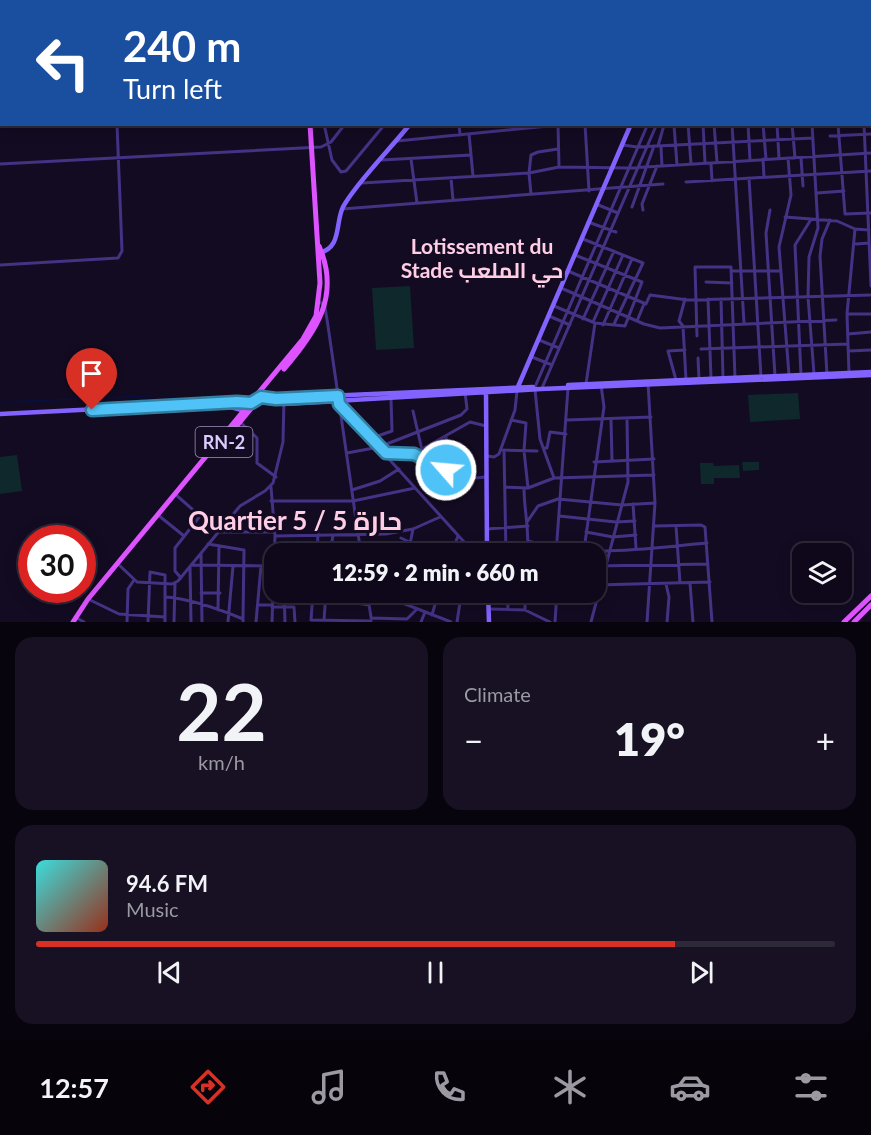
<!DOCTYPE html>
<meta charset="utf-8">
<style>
:root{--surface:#0e081a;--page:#171123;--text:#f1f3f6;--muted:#9b9aa2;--line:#2e2939;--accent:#d93025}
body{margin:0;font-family:Lato,Cairo,sans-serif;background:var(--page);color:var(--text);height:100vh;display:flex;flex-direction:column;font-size:22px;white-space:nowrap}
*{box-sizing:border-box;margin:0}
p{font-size:20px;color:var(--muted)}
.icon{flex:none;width:33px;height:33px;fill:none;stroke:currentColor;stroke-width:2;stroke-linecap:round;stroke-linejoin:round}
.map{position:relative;height:622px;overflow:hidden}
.sheet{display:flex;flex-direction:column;gap:15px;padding:15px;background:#08040e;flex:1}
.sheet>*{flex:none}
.guide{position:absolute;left:0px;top:0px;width:872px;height:126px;box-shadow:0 3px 15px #0003,0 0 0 2px var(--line);background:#1a4fa0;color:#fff;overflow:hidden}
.buttons{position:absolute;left:792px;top:543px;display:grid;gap:12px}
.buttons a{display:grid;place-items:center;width:60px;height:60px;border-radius:12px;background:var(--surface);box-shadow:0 3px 15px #0003,0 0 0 2px var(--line);font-size:30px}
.speed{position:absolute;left:18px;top:525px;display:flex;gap:12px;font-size:30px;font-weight:700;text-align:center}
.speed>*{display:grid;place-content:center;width:78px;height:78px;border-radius:50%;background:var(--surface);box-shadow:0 3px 15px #0003,0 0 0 2px var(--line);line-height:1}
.speed .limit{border:9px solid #d22;background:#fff;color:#111}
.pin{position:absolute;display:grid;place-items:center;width:51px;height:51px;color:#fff;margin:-62px -26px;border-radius:50% 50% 50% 0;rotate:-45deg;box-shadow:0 0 6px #0007}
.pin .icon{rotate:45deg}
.me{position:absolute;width:66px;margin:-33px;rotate:297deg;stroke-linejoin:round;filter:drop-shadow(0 0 4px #0008)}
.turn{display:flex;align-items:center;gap:21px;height:126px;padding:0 24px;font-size:27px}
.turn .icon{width:78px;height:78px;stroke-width:2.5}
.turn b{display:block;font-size:42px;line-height:51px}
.big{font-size:45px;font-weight:800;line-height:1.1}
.sheet .card{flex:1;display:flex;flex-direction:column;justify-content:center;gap:9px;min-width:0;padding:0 21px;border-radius:18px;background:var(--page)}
.sheet .dial{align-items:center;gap:0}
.dial b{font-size:78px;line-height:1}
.song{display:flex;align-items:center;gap:18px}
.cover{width:72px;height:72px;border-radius:9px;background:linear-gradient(135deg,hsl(180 70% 55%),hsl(10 70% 35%))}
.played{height:6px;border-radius:3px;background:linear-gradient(90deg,var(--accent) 80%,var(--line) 80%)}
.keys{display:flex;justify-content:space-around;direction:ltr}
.heat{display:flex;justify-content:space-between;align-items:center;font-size:33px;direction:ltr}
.sheet .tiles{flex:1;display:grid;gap:15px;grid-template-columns:1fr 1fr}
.card:last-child{grid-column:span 2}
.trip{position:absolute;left:264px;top:543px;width:342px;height:60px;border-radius:18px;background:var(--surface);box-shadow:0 3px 15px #0003,0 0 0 2px var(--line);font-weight:800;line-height:60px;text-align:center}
.menu{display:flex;height:96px;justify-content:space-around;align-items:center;background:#06030a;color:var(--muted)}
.menu .icon{width:42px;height:42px}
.menu .current{color:var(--accent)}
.menu b{font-size:27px;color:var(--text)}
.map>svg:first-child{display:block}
.green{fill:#0e282c}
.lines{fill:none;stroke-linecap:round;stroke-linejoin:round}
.stream{stroke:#051041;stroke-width:1.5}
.street{stroke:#443285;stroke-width:3}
.secondary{stroke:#8363ff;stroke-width:4.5}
.primary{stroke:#dd53ff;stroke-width:5}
.route-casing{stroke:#337fa1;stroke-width:15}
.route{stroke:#4fc3f7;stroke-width:10}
.labels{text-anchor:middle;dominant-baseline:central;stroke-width:6;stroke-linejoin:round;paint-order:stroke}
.shield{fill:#130b22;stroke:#9f92bd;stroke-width:1.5}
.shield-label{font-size:18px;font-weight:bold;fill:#dbccff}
.neighbourhood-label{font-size:21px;font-weight:bold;fill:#ffcee4;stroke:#130b22}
.district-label{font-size:26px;font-weight:bold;fill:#ffcee4;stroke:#130b22}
</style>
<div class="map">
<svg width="871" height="622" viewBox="0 0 871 622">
<rect width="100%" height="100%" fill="#130b22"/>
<!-- green -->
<path class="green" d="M691,0H871V14L870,2Z
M410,286L414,348L376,350L372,288Z
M798,393L800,419L750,422L748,395Z
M17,455L22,491L0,494V457Z
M742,462H759V470L743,471Z
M700,463H713L714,466L739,465L740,478H714V484H701Z"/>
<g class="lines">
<!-- stream -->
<path class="stream" d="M0,402L152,396"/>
<!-- street -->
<path class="street" d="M111,0V2
M493,2L494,0
M588,2L589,0
M870,54H871
M0,64L2,63
M870,74H871
M870,93H871
M870,114H871
M324,124L332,160L341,172L346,171L385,124
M459,124L460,135
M558,124L559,167
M585,124L589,191
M644,124H679
M688,124L691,164
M703,124L705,163
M714,124L717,162
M732,124L744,323
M748,124L750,160
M763,124L766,159
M777,124L779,158
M792,124L795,158
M812,124L818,228L809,257L808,297L814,374
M838,124L845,214L871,213
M864,124L871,286
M674,125L677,165
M469,134L473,176
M830,136L871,134
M397,141L558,125
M623,145L637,147L813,138
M658,146L664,125
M661,147L662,166
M788,158L791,195L779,247L789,375
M801,158L803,186
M411,159L417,203
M763,159L764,177
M382,160L471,155
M711,163L712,181
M0,164L321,147L331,142L345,124
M451,178L453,200
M749,178L761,377
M686,182L871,171
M362,183L529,173L559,167L629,168L871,153
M817,193L844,191
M531,194L529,173L531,155L538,152L558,149
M596,204L618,213
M632,207L654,146
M342,209L663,184
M643,210L642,204L657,166
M770,210L766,233L775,376
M785,217L837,221L855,229L869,230
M588,222L616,232
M583,239L643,263L614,324
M856,244L869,243
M0,265L118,258L122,251L117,124
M568,271L646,304L650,295L688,300L871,295
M732,271H781
M706,282L732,283
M561,288L644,324L660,328L836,320
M685,299L679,321L683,326L686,380
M708,299L711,378
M721,299L723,378
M320,302L325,307L328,326L361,554
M554,306L595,323L625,326L642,282L575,255
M847,314H871
M549,316L570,325
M583,319L614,251
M637,321L644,304
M593,322L623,255
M603,325L632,259
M848,334L871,332
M697,336L695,267H731L735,378
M539,340L559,348
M701,349L848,344
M849,351L871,350
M532,357L552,365
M698,358L699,379
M849,373L847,314L855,229
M801,375L795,245L810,221
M827,375L820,256L822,239L830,220
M676,380L668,351L685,350
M586,384L595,323
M535,387L647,126
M542,388L656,126
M535,390L540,439L554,478
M340,405L475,554
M413,411L422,450
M511,420L526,423L524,451L528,488
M567,420L651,417
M611,420L612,460
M239,421L257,438V463L276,477
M372,438L392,431L391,399
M544,448H547L550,432L566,434
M502,450L537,451
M504,450L506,554
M347,453L379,447L461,415L467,409L465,392
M415,453L470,422L486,426
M386,454H414L464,479L486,477
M487,456L494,457L499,454L515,410L517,391
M594,462L654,459
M446,469V437
M271,487L275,536L272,622
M505,487L528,488L554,478L654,475
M524,488C524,511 530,531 527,554
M352,490L380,481L399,469
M175,494L200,516L175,548V571L181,578
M271,501H353L415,488
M633,504L636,548
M158,515L184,536
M559,516L616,522L635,521
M527,522L538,506L558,499L622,505L655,503
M655,526L701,525L705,527L712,622
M676,526L680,583
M487,529L528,526
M219,532H274
M586,532L613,537L636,535
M275,536L386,534L413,529L440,517
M401,538L434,554
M528,541C585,559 649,548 707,543
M208,544L244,550L243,619
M584,550L604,407L601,385
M201,553L202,622
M317,554L318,533
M330,554L333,535
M408,554L413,529
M451,554L458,536
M556,554L568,388
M117,563L137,582L172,584L178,581L240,506L265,491L273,483L283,442L284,398
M191,565L273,566
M596,566L708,564
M190,567L191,622
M690,583L693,622
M666,584L669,597L667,622
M596,585L710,582
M284,592L285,622
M367,592L371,617
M421,592L436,602
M507,592L508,609
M201,593H220
M439,593L461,596L457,622
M368,595L405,604L451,622
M166,597C192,599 219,609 243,619V622
M325,598L369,605
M88,599L119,614L165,617
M405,604L407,592
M258,605H271
M272,607H294L295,622
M489,609L525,610L550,622
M218,610L219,546
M525,610V592
M432,615L438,594
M75,617L84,622
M371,618L407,619L417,609
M311,620L371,621
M311,620L313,592
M324,620L326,592
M127,622L128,589L134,580
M148,622L150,572L165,575V622
M174,622L175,583
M228,622L233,566
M256,622L261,566
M421,622L425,612
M555,622L557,592
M591,622L628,482L627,419
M647,622L655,503L648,383"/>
<!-- secondary -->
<path class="secondary" d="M363,0L367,2
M381,0L386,2
M446,2L447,0
M454,2L455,0
M683,2V0
M870,20H871
M870,25H871
M319,253C342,248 335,223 343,207C355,184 393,146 410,124
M568,385L871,372
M517,389L631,124
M486,391L487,554
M257,399L533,387
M255,402L284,404L541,389L871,375
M220,404L245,411
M0,414L237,402L251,404
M488,592L489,622"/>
<!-- primary -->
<path class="primary" d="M302,0V2
M284,369C316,332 341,296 319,246
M221,445L259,399
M73,622L88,599L303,339L316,316L320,283L310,124
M844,622L871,596
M854,622L871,605"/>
</g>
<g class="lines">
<!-- route casing -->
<g class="route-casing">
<path id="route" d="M92,410L237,402L251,403L261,397L276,399L338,396L339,404L386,453L414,454L446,470"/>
</g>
<!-- route -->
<use href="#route" class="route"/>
</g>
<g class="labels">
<!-- shield labels -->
<rect class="shield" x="195.5" y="427" width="57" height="30" rx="4.5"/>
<g class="shield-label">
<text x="224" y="442">RN-2</text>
</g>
<!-- neighbourhood labels -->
<g class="neighbourhood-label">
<text x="482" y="245">Lotissement du<tspan x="482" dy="24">Stade حي الملعب</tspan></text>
</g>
<!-- district labels -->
<g class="district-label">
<text x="295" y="520">Quartier 5 / حارة 5</text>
</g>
</g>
</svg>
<div class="buttons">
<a><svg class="icon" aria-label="layers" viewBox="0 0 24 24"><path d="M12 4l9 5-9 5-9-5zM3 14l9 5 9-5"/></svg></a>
</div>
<div class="speed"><div class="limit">30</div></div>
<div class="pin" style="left:92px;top:410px;background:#d93025"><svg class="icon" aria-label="arrive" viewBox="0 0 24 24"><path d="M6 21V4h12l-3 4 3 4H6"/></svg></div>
<svg class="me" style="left:446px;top:470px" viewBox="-20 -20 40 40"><circle r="17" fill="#4fc3f7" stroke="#fff" stroke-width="3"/><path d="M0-11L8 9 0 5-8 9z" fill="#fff"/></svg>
<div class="trip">12:59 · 2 min · 660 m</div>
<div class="guide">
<div class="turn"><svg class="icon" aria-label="left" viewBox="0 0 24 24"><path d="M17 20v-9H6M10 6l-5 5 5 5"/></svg><div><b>240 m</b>Turn left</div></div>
</div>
</div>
<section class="sheet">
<div class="tiles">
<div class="card dial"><b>22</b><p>km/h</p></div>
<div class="card"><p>Climate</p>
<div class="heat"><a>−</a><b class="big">19°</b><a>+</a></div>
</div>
<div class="card">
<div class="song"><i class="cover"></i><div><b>94.6 FM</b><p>Music</p></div></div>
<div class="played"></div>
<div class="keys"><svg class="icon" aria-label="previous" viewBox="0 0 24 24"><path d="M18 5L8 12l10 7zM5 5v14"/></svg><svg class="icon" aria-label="pause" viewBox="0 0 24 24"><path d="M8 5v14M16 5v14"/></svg><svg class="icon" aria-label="next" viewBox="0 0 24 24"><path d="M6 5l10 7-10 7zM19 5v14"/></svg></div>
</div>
</div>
</section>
<nav class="menu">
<b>12:57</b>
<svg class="icon current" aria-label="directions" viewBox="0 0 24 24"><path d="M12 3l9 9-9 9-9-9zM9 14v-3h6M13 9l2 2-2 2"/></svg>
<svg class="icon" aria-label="music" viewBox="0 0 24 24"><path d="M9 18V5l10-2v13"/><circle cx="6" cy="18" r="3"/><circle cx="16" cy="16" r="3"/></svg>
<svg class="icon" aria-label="phone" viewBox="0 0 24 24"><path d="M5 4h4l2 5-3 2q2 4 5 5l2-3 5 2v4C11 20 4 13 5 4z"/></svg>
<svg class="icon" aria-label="climate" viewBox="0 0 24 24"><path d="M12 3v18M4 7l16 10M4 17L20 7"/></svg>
<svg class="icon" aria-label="car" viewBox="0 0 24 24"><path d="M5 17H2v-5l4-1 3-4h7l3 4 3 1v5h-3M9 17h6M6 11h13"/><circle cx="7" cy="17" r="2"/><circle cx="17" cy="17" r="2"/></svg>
<svg class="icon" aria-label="filters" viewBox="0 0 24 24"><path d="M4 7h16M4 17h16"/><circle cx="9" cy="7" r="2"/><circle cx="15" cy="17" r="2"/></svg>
</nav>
